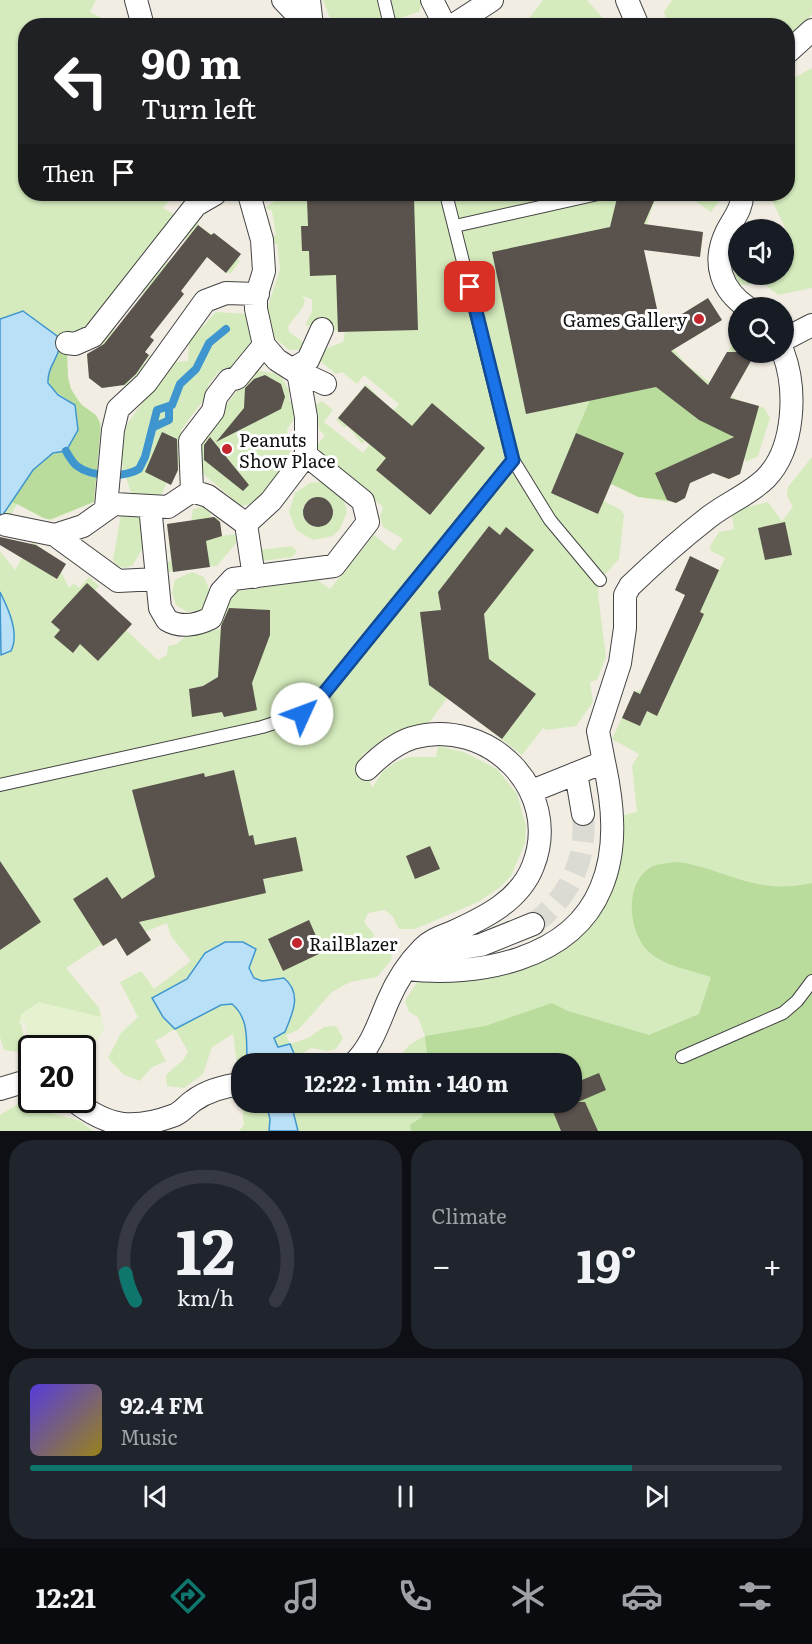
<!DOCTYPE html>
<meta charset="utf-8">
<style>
:root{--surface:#171b24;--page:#20242c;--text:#f1f3f6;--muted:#9ea1a6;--line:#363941;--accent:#0f766e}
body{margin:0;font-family:Literata,serif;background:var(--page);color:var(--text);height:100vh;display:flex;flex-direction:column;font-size:22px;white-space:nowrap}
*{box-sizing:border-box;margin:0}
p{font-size:20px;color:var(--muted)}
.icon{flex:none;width:33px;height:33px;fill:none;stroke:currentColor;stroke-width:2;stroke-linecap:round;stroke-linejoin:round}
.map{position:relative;height:1131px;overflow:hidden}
.panel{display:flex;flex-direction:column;gap:9px;padding:9px;background:#0d0f14;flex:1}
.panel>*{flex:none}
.banner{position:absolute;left:18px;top:18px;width:777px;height:183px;border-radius:24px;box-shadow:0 2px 4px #0004;background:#202124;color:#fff;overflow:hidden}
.tools{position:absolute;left:728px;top:219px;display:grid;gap:12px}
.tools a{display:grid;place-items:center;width:66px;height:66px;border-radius:50%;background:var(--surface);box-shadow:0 2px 4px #0004;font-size:30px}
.speed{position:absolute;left:18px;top:1035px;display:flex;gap:12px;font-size:30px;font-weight:700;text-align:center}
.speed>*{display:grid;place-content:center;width:78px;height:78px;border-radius:50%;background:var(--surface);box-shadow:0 2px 4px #0004;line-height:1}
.speed .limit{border:3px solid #111;border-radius:9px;background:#fff;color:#111}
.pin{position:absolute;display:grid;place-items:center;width:51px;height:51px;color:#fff;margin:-26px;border-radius:12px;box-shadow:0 3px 9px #0006}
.me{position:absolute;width:66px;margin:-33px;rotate:47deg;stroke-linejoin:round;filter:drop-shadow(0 0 4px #0008)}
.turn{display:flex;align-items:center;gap:21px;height:126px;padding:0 24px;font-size:27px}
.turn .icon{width:78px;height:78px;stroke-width:2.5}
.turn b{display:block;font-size:42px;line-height:51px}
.then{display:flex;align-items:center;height:57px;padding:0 24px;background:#0003;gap:12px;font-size:22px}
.big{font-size:45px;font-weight:700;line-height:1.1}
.panel .card{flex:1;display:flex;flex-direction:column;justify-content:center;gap:9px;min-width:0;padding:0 21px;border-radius:24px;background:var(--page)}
.panel .dial{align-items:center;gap:0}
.dial svg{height:156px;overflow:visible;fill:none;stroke:var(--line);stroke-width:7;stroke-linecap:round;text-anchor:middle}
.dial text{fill:var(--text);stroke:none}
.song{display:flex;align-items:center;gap:18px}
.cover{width:72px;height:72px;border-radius:9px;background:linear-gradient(135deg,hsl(250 70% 55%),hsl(50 70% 35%))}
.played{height:6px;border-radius:3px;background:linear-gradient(90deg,var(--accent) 80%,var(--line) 80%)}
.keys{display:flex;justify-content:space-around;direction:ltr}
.heat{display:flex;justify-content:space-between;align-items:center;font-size:33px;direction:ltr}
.panel .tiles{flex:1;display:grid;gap:9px;grid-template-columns:1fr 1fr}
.card:last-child{grid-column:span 2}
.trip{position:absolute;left:231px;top:1053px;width:351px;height:60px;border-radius:24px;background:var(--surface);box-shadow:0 2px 4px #0004;font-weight:700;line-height:60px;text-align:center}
.menu{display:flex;height:96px;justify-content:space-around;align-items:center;background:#090b0e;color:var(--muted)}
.menu .icon{width:42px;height:42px}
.menu .active{color:var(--accent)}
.menu b{font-size:27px;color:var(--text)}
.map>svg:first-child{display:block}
.green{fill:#d5ebbd;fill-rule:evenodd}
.forest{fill:#b9dc9c}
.pitch{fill:#e6f2cf}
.plaza{fill:#f1ede2;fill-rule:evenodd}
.water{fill:#b9e0f7;stroke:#3f96cf;stroke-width:1.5}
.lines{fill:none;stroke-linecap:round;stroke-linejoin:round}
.stream{stroke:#3f96cf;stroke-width:8}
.building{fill:#5a524d}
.street-tunnel{stroke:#dbdad3;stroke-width:22;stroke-dasharray:22 11;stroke-linecap:butt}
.lane-casing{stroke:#444;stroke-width:14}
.street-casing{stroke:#444;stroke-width:24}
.lane{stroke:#fff;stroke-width:12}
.street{stroke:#fff;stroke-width:22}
.route-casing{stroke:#114b97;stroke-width:15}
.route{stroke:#1a73e8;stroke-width:10}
.poi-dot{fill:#c4262e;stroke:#fff;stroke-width:2}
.labels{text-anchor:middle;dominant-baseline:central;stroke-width:6;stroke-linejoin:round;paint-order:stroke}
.poi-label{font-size:18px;fill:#111;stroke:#fff;text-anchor:start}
</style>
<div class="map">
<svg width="812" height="1131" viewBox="0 0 812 1131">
<rect width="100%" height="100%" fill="#fffdf5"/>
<!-- green -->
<path class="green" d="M0,0H812V1131H0ZM26,26H788V194H26ZM738,230H783V274H738ZM738,308H783V352H738ZM32,1048H82V1100H32ZM242,1064H572V1102H242Z"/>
<!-- forest -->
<path class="forest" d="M61,345L67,350C71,370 65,387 81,404C86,409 94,412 99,419L101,433L94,502L48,520L10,501C22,484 38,453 61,453L68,400L52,389L48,376Z
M656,387L699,420L732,435L731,439L655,473L667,500L638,497L611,484L624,453L576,433L590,400Z
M678,862C729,870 756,896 812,883V1131H411L410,1125L422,1117L427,1103L572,1102V1064L428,1063L425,1036L485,1026L552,1003L568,1011L649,1035L699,1014L711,977C691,970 662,966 647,950C628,930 624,883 651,867C659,863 669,863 678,862Z"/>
<!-- pitch -->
<path class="pitch" d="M39,1002L101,1017L104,1030L83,1057L82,1048H34L27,1036L26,1023L19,1024L21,1014Z"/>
<!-- plaza -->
<path class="plaza" d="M96,0H323L333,25H114L90,12Z
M422,0H543L524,25L373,26L419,12Z
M587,0H672L664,12L668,25H609Z
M812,14V68L788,81V38L802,27Z
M175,194H284L265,208L272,211L276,235H271L272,245L277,244L280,269L267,309L269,333L289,350H305L306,344L289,332L288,326L303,307L305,300L302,296L312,299V312L305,325L345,332L343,342L321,351L319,360L336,374L342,372L357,384L364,375L399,404L393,411L366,384L336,420L345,428L347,426L362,444L365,441L369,445L363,453L324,422L333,410L322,401L311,408V412H318L319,430L325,435L313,451L383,507L380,517L383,527L403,539L394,551L374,535L330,589L317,580L231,592L221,615V629L188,634L177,644L168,646L167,655L158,660L126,630L95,590L99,586L89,577L79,588L74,583L69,588L53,556L32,542L15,570L0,551V536L17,504L43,518L51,520L94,502L101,424L96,415L82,405L71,389L68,377L67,350L73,347L179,217L163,208ZM195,223L241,254L237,259L240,261L231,273H227L207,257L181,291L184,294L167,315L143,332L154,340L145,352L150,356L144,363L150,369L140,381L133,377L127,385L102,388L89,378L87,355L95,354L101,346L95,342L108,324L115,330L153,301L140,291L165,259L173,266L190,243L184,238ZM216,312L246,314L253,346L237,366L219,371L209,384L205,398L181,430L182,441L177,453L183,456L172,483L167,482L160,498L131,492L123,470L121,454L127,424L169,366L176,362L188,361L189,341ZM258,371L274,373L281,377L289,390V401L295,402L296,417L287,429L291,459L259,503L241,506L201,472L198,448L225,412V406L251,374ZM319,482L328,484L342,495L347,512L340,529L333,536L313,540L296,530L289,512L295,493L310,483ZM203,507L210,511L211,518L219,517L222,536L235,534L236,543L217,566L167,572L166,562L171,561L167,524L191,521L193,509ZM121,515L140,516L145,544L133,565L125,568L117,566L113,560ZM291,546L297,551L292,557L261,561L260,550ZM192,572L204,577L211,594L201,610L187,612L176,605L172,593L175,580Z
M657,194H685L711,212L724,194H769L787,232L738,230V254L731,255L737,286L762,282L778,295L812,288V457L788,487L787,496L793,507L782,521L768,502L731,511L734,529L719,532L710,546L711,551L725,558L719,570L690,557L675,590L693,599L677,613L642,689L634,692L612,739L639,754L632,766L637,812L624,815L620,864L614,887L602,909L589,926L492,977L464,981L419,979L405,1001L409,1012L418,1017L425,1036L409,1045L395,1063L242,1064V1102L271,1103L242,1106L244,1125L239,1131H93L80,1121L18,1104L0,1115V1037L4,1050L27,1053L21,1023L26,1022L27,1036L34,1048H32V1100H82L83,1057L104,1030L99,1008L66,968L102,944L104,946L116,938L127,956L151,941L145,932L167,923L171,936L191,961L154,989L141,971L120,982L138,1017L121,1033L108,1058L124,1075L140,1081L151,1068L166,1061L155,1041L175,1029L188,1051L184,1059L166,1075L167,1086L184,1088L203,1074L212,1047L233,1034L237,1063L298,1056L311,1048L327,1051L336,1049L343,1038L336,1026L324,1027L308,1038L290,1044L286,1035L298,1030L332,992L350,982L377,977L391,960L392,953L383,945L376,948L370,943L374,934L364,922L368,913L385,910L393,917L399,929H415L478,902L499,888L511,876L525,843L526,826L517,794L497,769L464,752L438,746L436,757H408L396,762L383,771L372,788L362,755L389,735L429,723L447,698L522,755L543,728L546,730L576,726L593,702L590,682L597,680L606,657L598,594L600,580L619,559L624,515L621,510L604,501L611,484L638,497L676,503L685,498L688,490L686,485L718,470L721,476L729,479L740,474L743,466L736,449L740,448L746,462L758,456L770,418L764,408L739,400L727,394L741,379L756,353L783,352V308H738V335L719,366L713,385L686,364L671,346L691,339L722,320L708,298L678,317L662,331L652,310L655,297L651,280H646L644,269V246L664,252L700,257L703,232L667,227L645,229Z"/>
<!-- water -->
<path class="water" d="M23,311L61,339C61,356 47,366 48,383L58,395L75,405L78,430L66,451L53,453L33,470L0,519V319Z
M0,592C8,608 20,633 11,651L1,655Z
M225,942H243L256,949L249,968L254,978L262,981L284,978C303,994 292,1014 285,1032L274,1038L278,1047L290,1044L295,1056L247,1062C246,1042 250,1019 232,1004L221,1005L175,1029L163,1017L152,998L187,979L205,953Z
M266,1103H291L298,1131H269L270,1119Z"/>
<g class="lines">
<!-- stream -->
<path class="stream" d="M154,427L169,420V406
M66,451C69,456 72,462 77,466C91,477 124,478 139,469L145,457L157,410L172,405L180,384L196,369L209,343L226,329"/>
</g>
<!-- building -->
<path class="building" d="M345,194H391V199L414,198L418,330L338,332L336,275L310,276L309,251H302L301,226H308L307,200L346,198Z
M618,194H657L644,224L703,232L700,257L644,250L661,327L708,298L722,320L671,351L708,385L727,352H756L730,398L759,406L740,474L729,479L713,473L690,483L685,498L676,503L667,500L655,473L734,437L699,420L656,387L526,414L492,252L610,227Z
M198,225L211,235L214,233L241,254L226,273L207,257L181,291L184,294L150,337L154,340L145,352L149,355L136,374L124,385L102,388L89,378L87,354L104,344Z
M265,375L281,384L285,397L281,409L216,442L244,408L245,388L254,379Z
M365,386L412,426L432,403L485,448L430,515L376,470L386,458L338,418Z
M162,432L177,439L178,470L171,485L145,472Z
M576,433L624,453L598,514L551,493Z
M210,437L249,485L243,491L204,460V445Z
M303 512a15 15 0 1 1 30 0a15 15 0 1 1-30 0Z
M214,517L220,522L222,536L206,541L210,567L173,572L167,524Z
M785,522L792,555L765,560L758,528Z
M489,526L500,535L506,527L534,550L484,614L489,659L536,694L502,739L429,685L420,612L441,610L438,592Z
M0,537L36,545L66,564L57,579L0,545Z
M690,556L719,570L700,612L704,614L657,716L647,711L640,726L622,718L634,691L640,694L685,595L675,590Z
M87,583L132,624L98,661L80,644L73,653L54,637L60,630L51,622Z
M229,608L270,610V635L252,683L257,710L224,717L222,712L192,717L189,689L203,686L218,677L221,626Z
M234,770L249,836L253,835L255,845L296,837L303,871L263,879L266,893L139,922L151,940L127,956L116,938L103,946L73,899L107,877L122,899L155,877L132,790L204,773L205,777Z
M430,846L440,869L415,879L406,856Z
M0,861L41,922L0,950Z
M309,920L323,952L283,971L268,939Z
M599,1073L606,1090L578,1102H585L598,1131H561L549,1102H572V1084Z"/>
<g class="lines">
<!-- street-tunnel -->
<path class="street-tunnel" d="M533,924C570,897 587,860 583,814"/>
<!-- lane casing -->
<g class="lane-casing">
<path id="lane" d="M384,0L389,21
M455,226L598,194
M513,460L550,520L600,580
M0,785L262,727L302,714L317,702L513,460L446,194
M682,1057L783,1013L797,1001L812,981"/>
</g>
<!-- street casing -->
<g class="street-casing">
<path id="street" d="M136,0L143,26
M283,0L308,26
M309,0L312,26
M432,0L445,26
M627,0L638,26
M452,26L492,0
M788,52L812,30
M742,194C743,209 732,220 726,233C712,263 721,290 748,308
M783,340L812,325
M67,343L75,344L93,336L196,205L215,194
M293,369L308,360L322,329
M293,369L325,384
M192,491L190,441L213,411L216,397L229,380L237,378L264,345L256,309V297L264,271L262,240L249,194
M192,491L208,496L246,524
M150,506L160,608L167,620C180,628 197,625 211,618L221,592L233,579L334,566L368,522L363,501L306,455V417L299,377L296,372L277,360L264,345
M106,507L113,430L118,409L146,383L205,301L226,293L258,294
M6,525L55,535L83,526L114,504L168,507L192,491
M55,535L118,581L157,579
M254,577L246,524L271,501L306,455
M576,773L583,814
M532,791L604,762L598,731L620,663L625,628V595L630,586C655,562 682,538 709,517C727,503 750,494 766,478C795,448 797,389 783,352
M418,955L481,945L533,924
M407,969C476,977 571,961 601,888C618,848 613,803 604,762
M353,1064C371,1048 379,1022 388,1001C396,982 409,962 423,948C432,939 444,936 455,931C486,917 520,900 533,866C563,790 488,716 412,738C394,744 380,756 367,769
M0,1089L20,1083H32
M73,1100C108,1127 132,1131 175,1115C182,1112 187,1105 193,1101C208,1090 224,1086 242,1084"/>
</g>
<!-- lane -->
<use href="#lane" class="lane"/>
<!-- street -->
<use href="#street" class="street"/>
</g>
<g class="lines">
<!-- route casing -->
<g class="route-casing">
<path id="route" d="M302,714L317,702L513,460L470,287"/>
</g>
<!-- route -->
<use href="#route" class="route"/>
</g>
<!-- markers -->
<g class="poi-dot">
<circle cx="699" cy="319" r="6"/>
<circle cx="227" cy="449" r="6"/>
<circle cx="297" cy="943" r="6"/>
</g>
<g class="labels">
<!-- poi labels -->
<g class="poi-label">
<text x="687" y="319" text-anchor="end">Games Gallery</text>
<text x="239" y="439">Peanuts<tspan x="239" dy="21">Show Place</tspan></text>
<text x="309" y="943">RailBlazer</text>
</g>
</g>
</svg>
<div class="tools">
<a><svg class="icon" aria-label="sound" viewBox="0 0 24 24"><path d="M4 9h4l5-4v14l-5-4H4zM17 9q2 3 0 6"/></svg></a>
<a><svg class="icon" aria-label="search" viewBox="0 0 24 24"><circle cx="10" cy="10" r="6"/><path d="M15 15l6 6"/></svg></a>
</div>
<div class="speed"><div class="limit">20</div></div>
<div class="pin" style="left:470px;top:287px;background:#d93025"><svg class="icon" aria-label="arrive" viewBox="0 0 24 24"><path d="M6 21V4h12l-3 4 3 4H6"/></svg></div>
<svg class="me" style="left:302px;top:714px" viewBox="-20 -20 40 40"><circle r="19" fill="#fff"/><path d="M0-13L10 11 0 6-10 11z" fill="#1a73e8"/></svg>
<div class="trip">12:22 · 1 min · 140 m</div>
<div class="banner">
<div class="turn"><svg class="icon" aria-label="left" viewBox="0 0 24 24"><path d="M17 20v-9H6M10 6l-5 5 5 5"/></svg><div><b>90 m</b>Turn left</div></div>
<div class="then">Then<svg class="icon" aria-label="arrive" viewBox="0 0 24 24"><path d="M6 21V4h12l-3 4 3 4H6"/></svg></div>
</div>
</div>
<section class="panel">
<div class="tiles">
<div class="card dial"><svg viewBox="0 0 100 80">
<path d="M14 69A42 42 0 1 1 86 69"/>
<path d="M14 69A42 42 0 0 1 9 55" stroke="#0f766e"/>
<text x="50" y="56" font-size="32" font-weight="700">12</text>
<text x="50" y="72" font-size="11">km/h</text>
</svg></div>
<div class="card"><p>Climate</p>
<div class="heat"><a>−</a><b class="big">19°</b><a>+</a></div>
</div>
<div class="card">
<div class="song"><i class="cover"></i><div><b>92.4 FM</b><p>Music</p></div></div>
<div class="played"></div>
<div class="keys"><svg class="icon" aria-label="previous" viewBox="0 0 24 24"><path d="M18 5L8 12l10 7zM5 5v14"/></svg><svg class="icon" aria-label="pause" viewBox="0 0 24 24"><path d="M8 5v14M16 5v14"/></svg><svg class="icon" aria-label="next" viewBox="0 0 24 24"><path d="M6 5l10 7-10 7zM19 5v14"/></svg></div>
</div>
</div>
</section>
<nav class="menu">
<b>12:21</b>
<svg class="icon active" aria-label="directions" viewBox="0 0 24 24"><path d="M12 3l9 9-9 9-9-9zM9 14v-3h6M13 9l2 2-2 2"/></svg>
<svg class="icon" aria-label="music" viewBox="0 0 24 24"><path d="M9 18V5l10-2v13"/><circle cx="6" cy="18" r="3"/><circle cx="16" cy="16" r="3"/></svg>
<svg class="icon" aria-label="phone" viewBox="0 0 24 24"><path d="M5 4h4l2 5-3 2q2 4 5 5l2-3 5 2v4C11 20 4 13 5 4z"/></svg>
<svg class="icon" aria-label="climate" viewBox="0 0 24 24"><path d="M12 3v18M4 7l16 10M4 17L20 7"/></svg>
<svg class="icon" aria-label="car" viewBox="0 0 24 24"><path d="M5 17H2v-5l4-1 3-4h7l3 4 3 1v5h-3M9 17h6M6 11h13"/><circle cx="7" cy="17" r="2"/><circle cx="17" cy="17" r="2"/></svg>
<svg class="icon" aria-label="filters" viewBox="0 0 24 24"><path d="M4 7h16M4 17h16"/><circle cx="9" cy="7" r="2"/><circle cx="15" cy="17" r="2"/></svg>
</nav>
